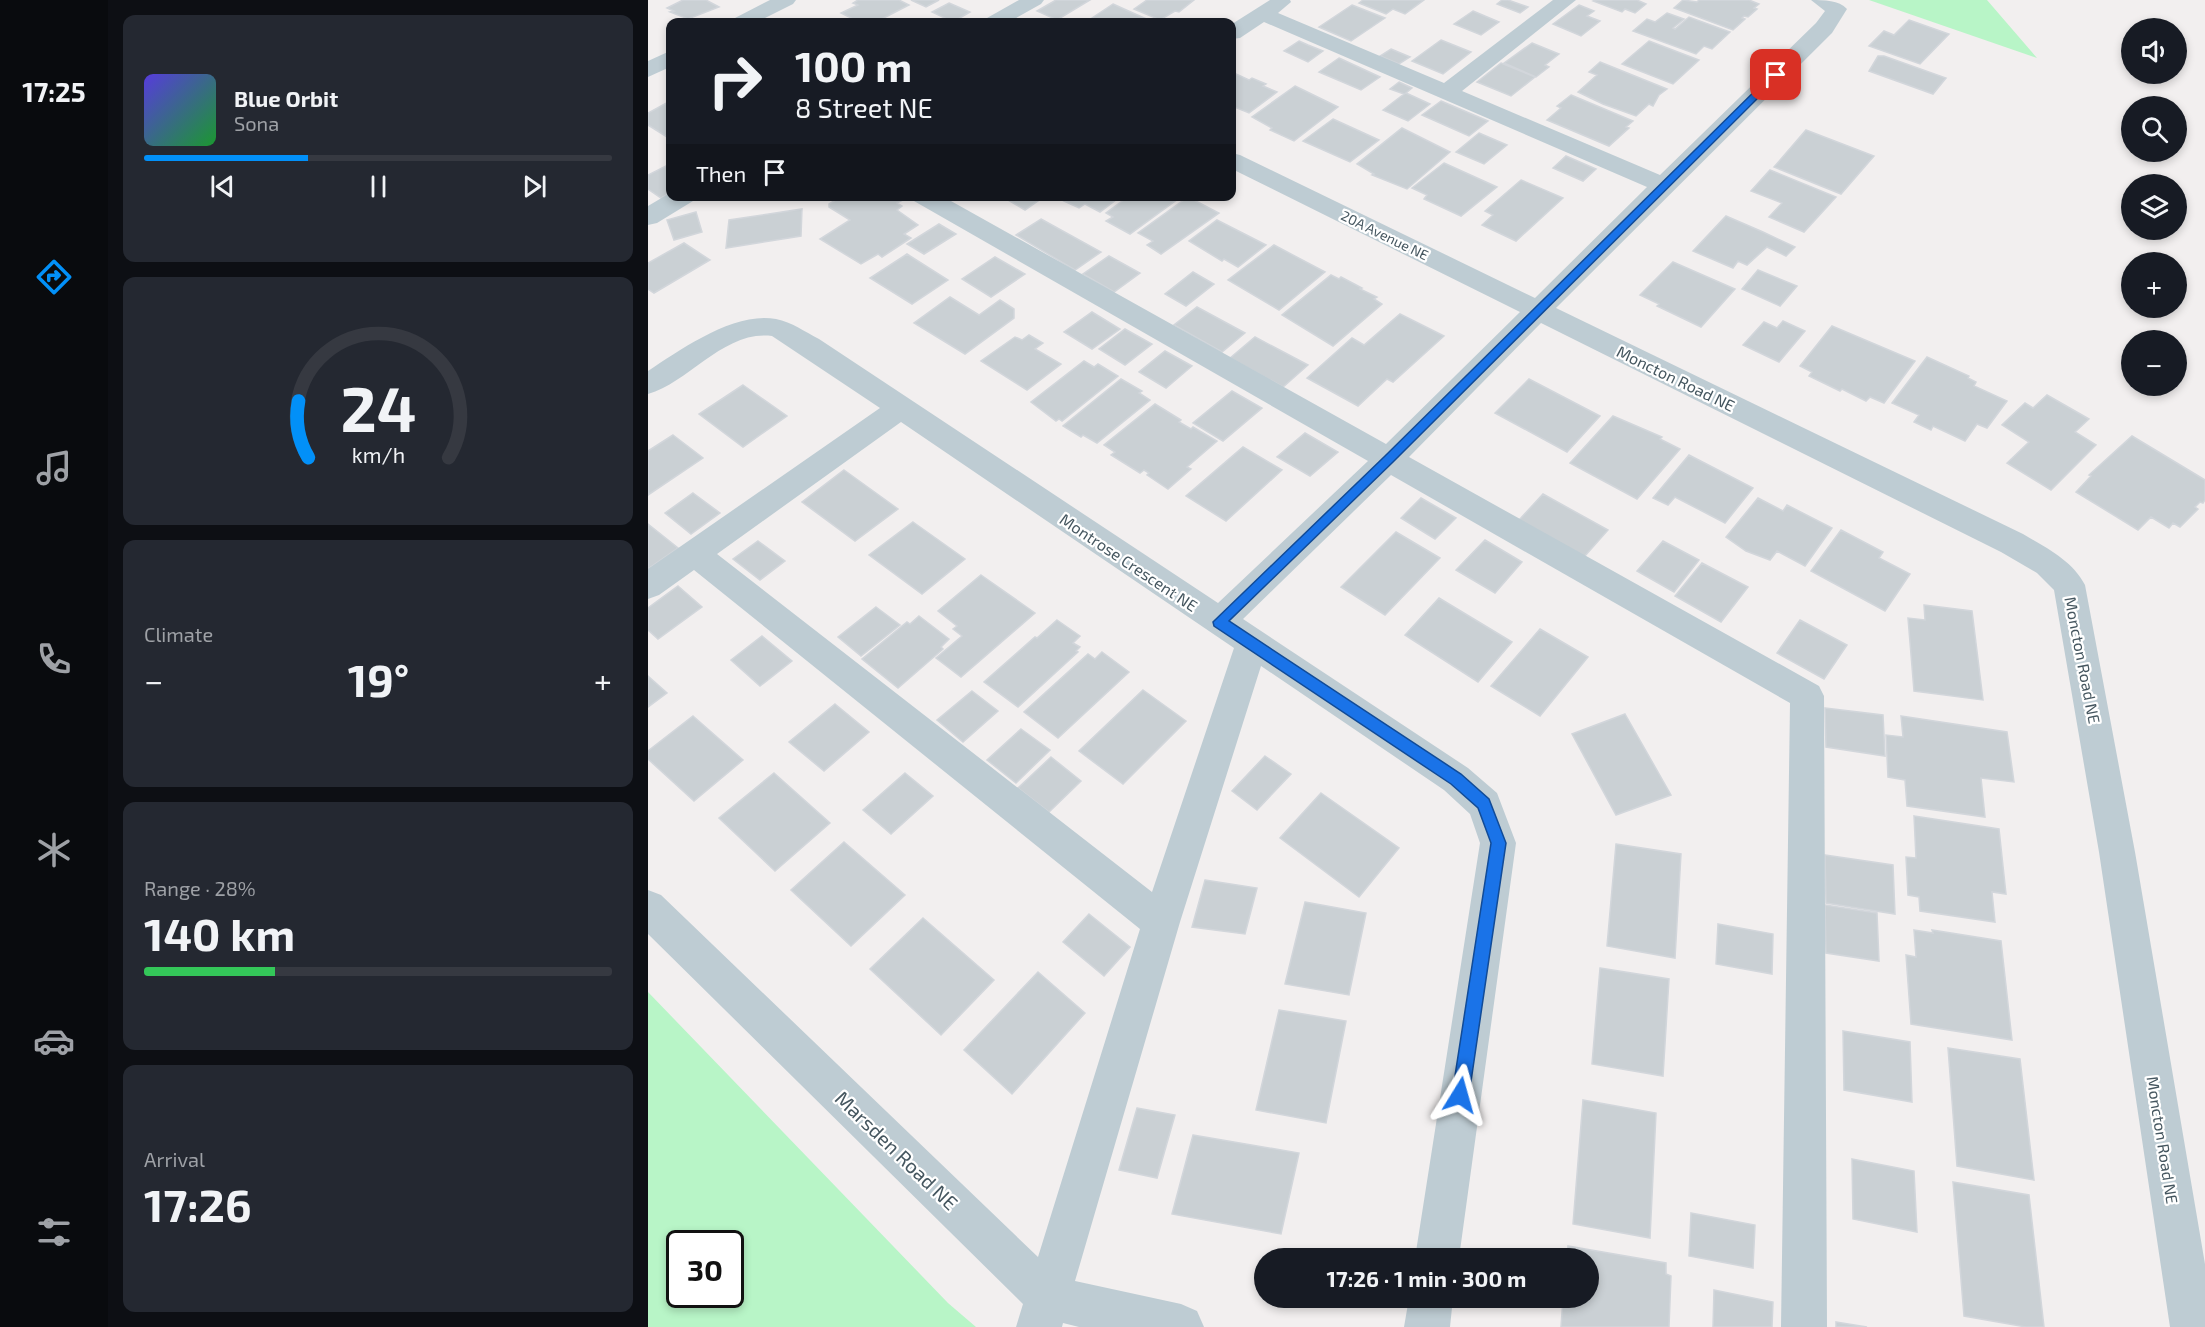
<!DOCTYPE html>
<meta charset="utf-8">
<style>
:root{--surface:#171b24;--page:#242831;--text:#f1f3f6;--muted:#9ea1a6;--line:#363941;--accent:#0290f8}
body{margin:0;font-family:"Exo 2",sans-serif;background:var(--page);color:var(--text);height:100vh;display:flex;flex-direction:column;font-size:22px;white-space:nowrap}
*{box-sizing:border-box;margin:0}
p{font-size:20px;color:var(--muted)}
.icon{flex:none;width:33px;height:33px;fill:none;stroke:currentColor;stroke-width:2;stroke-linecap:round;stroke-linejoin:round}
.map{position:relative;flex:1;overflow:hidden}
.details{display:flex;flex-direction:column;gap:15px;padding:15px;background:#0d0f14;width:540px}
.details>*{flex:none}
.hud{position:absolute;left:18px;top:18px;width:570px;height:183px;border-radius:12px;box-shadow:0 3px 9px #0003;background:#171b24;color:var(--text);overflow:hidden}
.fabs{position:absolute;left:1473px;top:18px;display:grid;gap:12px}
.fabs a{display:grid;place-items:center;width:66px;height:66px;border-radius:50%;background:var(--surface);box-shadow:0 3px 9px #0003;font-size:30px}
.speed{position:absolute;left:18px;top:1230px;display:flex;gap:12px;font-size:30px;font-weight:700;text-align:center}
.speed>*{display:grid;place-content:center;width:78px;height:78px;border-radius:50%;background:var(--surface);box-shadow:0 3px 9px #0003;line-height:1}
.speed .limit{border:3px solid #111;border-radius:9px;background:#fff;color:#111}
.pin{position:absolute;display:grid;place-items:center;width:51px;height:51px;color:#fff;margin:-26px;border-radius:12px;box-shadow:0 3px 9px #0006}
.me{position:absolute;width:66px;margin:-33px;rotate:8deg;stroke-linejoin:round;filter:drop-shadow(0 0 4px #0008)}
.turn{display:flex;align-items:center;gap:21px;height:126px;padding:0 30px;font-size:27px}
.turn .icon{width:78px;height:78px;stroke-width:2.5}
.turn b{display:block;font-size:42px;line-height:51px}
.then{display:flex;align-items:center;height:57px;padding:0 30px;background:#0003;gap:12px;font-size:22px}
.big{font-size:45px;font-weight:700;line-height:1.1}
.details .card{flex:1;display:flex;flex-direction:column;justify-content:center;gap:9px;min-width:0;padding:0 21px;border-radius:12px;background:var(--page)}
.details .dial{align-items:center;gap:0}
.dial svg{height:156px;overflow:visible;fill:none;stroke:var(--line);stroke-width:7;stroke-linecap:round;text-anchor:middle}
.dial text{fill:var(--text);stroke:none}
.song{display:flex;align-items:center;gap:18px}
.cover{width:72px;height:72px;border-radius:9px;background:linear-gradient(135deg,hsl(250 70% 55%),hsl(130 70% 35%))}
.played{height:6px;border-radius:3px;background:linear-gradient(90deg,var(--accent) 35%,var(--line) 35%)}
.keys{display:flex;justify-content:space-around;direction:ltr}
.heat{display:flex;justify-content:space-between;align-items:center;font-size:33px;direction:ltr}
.charge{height:9px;border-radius:4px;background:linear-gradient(90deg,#34c759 28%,var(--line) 0)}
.trip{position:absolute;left:606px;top:1248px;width:345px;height:60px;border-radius:30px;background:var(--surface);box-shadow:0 3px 9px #0003;font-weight:700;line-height:60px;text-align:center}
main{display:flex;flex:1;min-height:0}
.tabs{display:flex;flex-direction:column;width:108px;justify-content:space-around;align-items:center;background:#090b0e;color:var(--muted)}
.tabs .icon{width:42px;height:42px}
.tabs .selected{color:var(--accent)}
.tabs b{font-size:27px;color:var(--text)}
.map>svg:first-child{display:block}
.green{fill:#b8f5c7;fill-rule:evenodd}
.building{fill:#cad0d4;stroke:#d2d6db;stroke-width:1.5}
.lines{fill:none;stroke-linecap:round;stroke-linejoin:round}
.minor{fill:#beccd3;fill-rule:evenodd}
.route{fill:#1a73e8;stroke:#114b97;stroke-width:1.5}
.labels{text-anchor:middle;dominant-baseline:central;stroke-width:4.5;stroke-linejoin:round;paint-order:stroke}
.far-street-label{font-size:14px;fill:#45565f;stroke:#fff}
.street-label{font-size:16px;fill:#45565f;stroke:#fff}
.near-street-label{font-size:20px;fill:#45565f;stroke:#fff}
</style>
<main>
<nav class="tabs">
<b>17:25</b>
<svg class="icon selected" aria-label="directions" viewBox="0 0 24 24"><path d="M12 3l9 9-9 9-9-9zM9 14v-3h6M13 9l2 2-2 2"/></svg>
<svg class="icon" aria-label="music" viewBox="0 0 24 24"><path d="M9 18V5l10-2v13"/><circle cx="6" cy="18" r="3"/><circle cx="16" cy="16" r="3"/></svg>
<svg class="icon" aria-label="phone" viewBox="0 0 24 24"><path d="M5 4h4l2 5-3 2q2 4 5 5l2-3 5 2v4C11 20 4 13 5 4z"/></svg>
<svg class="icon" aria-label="climate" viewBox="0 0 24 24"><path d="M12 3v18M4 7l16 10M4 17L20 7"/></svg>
<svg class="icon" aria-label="car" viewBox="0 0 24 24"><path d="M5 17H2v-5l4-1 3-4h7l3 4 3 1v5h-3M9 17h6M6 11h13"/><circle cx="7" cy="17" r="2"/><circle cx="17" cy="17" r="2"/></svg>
<svg class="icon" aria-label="filters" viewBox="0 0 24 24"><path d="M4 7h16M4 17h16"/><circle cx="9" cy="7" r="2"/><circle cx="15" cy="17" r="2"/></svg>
</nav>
<section class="details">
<div class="card">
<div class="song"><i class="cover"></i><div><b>Blue Orbit</b><p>Sona</p></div></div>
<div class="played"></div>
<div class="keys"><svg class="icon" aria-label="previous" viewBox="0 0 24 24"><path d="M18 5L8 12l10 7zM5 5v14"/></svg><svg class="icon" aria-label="pause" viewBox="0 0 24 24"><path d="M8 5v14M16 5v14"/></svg><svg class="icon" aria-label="next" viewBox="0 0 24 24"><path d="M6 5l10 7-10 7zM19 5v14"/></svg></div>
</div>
<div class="card dial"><svg viewBox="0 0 100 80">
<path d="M14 69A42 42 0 1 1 86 69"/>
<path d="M14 69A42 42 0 0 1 9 40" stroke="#0290f8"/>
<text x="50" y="56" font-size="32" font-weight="700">24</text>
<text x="50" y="72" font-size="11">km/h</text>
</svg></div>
<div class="card"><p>Climate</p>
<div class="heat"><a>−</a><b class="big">19°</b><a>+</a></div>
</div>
<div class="card"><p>Range · 28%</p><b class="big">140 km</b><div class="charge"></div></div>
<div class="card"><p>Arrival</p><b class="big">17:26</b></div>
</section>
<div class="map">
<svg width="1557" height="1327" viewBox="0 0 1557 1327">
<rect width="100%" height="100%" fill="#f2efef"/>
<!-- green -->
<path class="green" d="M1221,0H1339L1389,58Z
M0,992L300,1303L328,1327H0ZM32,1244H82V1294H32Z"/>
<!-- building -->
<path class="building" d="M35,0H58L71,7L40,19L22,12L26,11L19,8Z
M210,0H251L261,5L228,22H211L193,13L210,5L205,3Z
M263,0H291L278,7Z
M408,0H442L409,20L389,11Z
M499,0H546L531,12L527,11L512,20L486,9Z
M715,0H776L757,14L745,9L738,14L711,3Z
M854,0H860L880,7L872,13L849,4Z
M947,0H989L998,4L987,13L977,9L974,12L945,1Z
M1035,0L1049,2L1051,0H1101L1111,4L1106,8L1109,9L1100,17L1096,16L1094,18L1097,19L1085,30L1026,8Z
M301,3L322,12L305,22L284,12Z
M465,4L505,22H438Z
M704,5L737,18L703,41L671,27Z
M931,5L946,11L939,16L952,21L933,36L905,24Z
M825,11L851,22L833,35L806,24Z
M1019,13L1036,19L1025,28L1027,29L1041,17L1082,32L1064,49L1056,46L1048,54L985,31L999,19L1007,22Z
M1261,20L1301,34L1272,64L1221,46L1236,31L1246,35Z
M793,40L823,52L795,74L764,61Z
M651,41L660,45L675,51L660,62L636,51Z
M1001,41L1051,60L1025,84L974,64Z
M884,43L911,54L897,65L901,67L888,77L856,63Z
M743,49L762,57L751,64L732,56Z
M1230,56H1236L1298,78L1285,94L1221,71Z
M691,58L732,77L713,90L671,72Z
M952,62L1019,89L1011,95L1005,106L1001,104L988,116L955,104L930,92L949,75L941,72Z
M853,63L887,77L863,96L829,82Z
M588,74L601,80L604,78L618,84L615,86L629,92L601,113L584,106V77Z
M751,82L764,88L758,93L782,104L760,121L735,110L756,94L742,89Z
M647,86L690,107L646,141L622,130L624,128L604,117Z
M923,95L985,121L978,127L981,128L961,146L899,120L913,108L909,106Z
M22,101V139L0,125V113Z
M793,101L840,121L821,136L774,115Z
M685,119L731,140L702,162L655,141Z
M754,128L802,152L759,189L724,175L726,174L709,164Z
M1158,130L1226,156L1193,194L1126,167Z
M831,133L859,145L836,164L808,152Z
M918,156L948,169L935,181L905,168Z
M796,163L849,187L813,216L776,199L779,195L764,188Z
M22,164V193L13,198L0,189V175Z
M1122,170L1188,197L1156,232L1121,217L1134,203L1103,191Z
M873,180L915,198L868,241L834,225L845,215L837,211Z
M194,196H245L253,201L249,203L254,206L249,210L270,225L256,234L263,238L234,257L230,254L213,264L172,239L202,220L181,207V204Z
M353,196H397L377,210Z
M423,196H473L452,212L437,204L431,208L416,201Z
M481,196V197L534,196L482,234L458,221L465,217L458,213Z
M540,197L571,213L513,254L499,245L505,241L490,233Z
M154,209L153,236L78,248L81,220Z
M48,212L54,232L26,240L19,220Z
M1078,216L1115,232L1147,247L1138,256L1119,247L1099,265L1090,261L1085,268L1045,251Z
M393,219L453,252L427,270L368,235Z
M569,220L618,245L590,267L576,259L574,261L541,241Z
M291,224L308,234L276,254L259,244Z
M36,243L62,260L6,293L0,289V263Z
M626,245L677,272L631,310L580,280Z
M259,254L300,280L264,304L222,278Z
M461,256L492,273L466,292L435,274Z
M347,257L377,274L343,297L314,279Z
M1025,262L1087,289L1053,327L1009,306L1011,304L992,295Z
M1110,270L1149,286L1132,306L1094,289Z
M545,272L566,284L538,306L517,294Z
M683,275L691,279L693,277L714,288L712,289L729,297L726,299L734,304L685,346L634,315Z
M302,297L331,315L352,300L366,309V318L317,354L266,323Z
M549,307L597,333L574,352L526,325Z
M444,312L472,329L444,349L416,332Z
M752,314L796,336L745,382L739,379L710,406L659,378L704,338L716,345Z
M1135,321L1157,331L1131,362L1095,345L1116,322L1129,328Z
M1184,326L1267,361L1236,403L1222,397L1218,401L1194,389L1192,391L1161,376L1164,372L1152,366Z
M477,329L504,344L477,365L451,349Z
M381,335L395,343L387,349L413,364L379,390L333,361L367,337L374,340Z
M607,337L660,365L635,387L582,358Z
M517,351L544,366L518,388L491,372Z
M1279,357L1321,376L1320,378L1328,382L1326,386L1359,401L1339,428L1329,424L1317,441L1285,426L1283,430L1266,422L1271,415L1244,403Z
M436,361L446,367L450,364L470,376L414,421L411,419L408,421L383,402Z
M473,379L494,391L491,393L502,400L449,443L435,435L433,437L415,426Z
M881,379L952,416L919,452L847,413Z
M95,385L139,416L95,447L51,414Z
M584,391L614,408L575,441L545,423Z
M1399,395L1441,419L1427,432L1448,445L1403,490L1359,463L1381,442L1354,425L1377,403L1385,408Z
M507,404L533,420L531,422L543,429L545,427L569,441L539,467L543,469L520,489L499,475L501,473L496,470L492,473L463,455L467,452L456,445Z
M965,416L1014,437L1012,439L1032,449L989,499L922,463Z
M657,433L690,452L662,476L629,457Z
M25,435L55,458L0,495V451Z
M1484,436L1557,480V500L1555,503L1552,502L1547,507L1550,509L1532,527L1525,523L1521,528L1503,517L1490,530L1428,492L1443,476L1441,475Z
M595,447L634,470L578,521L538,496Z
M1041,455L1105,488L1077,523L1027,497L1020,505L1005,498Z
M196,470L250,509L207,541L154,502Z
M45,493L72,513L43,534L17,513Z
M895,494L960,530L936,557L871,520Z
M773,498L808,518L787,539L753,518Z
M1110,498L1135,511L1139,505L1184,528L1157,566L1129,551L1122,560L1098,551L1078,537Z
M265,522L317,559L274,594L221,555Z
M0,524L30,548L0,569Z
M1193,530L1235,552L1231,558L1262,574L1237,611L1163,571Z
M748,532L792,558L737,615L693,587Z
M837,540L874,562L847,593L808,570Z
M110,541L137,561L112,580L85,559Z
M1015,541L1051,560L1026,592L989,571Z
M1054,563L1100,587L1073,622L1027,596Z
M333,575L387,613L313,677L288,658L314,636L305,629L309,626L290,611Z
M30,586L54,607L10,639L0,630V608Z
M791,598L864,642L830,682L757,635Z
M1276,605L1324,611L1335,700L1266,691L1260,618L1277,620Z
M228,607L252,625L213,656L190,637Z
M271,616L301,639L293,647L295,649L250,688L214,659L259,622L262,624Z
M409,620L432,636L425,643L432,647L428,651L430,652L370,707L336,682L387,637L389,638Z
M1152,620L1199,645L1176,679L1129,653Z
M892,629L940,657L892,716L843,686Z
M114,636L144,661L112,686L83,660Z
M454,652L481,672L410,738L376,712L440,654L447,659Z
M0,676L19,693L0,707Z
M495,690L538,721L475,784L431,751Z
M324,691L350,711L315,742L289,720Z
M187,704L221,732L176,771L141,742Z
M1177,708L1235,715L1237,756L1178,747Z
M977,714L1023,795L968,815L924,734Z
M45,716L95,760L46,801L0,759V751Z
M1253,716L1359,732L1366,782L1333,778L1337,817L1259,806L1257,780L1240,777L1238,735L1255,737Z
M373,729L402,750L368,783L339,760Z
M617,756L643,774L609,810L584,791Z
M403,757L433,781L401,812L370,788Z
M126,773L182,823L127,871L71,818Z
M257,773L285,796L243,834L215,810Z
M673,793L751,848L711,897L632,838Z
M1266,816L1351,829L1358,894L1344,892L1347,922L1272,911L1271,897L1260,895L1258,857L1268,858Z
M196,842L257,895L203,946L143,890Z
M968,844L1033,854L1027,958L959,946Z
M1177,855L1245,865L1247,914L1178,903Z
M557,880L609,888L597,934L544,927Z
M657,902L718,913L701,995L637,984Z
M1177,905L1229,913L1231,961L1178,953Z
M441,914L482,947L456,976L415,942Z
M275,918L346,980L293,1035L222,969Z
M1070,924L1125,934L1124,974L1068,964Z
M1266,930L1285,933L1284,930L1353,941L1364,1040L1263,1024L1258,955L1268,957Z
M952,968L1021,979L1015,1076L944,1064Z
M390,972L437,1013L364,1094L316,1050Z
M631,1010L698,1021L678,1123L608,1110Z
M1195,1031L1262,1042L1264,1102L1196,1090Z
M1300,1048L1372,1059L1386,1180L1309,1166Z
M935,1100L1008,1113L1002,1238L925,1224Z
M489,1108L527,1115L509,1178L471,1170Z
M545,1135L651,1153L633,1234L524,1214Z
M1204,1159L1266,1171L1269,1232L1205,1219Z
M1305,1182L1381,1195L1396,1327H1378L1316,1316Z
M1043,1213L1107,1225L1105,1268L1041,1256Z
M920,1246L1018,1263V1274L1023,1276L1021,1327H913L915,1298H940V1258H919Z
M1066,1290L1125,1302L1124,1327H1065Z
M1188,1322L1219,1327H1188Z"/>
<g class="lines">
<!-- minor -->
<path class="minor" d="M122,0H148L145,4L109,22H83L87,18Z
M371,0H396L393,4L361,22H335L339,18Z
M622,0H642L643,2L630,13L796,83L905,0H928L814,91L1012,175L1168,23L1177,11L1163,0C1176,0 1191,0 1199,9L1184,33L908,308L1375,534C1398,548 1424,560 1437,585L1487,852L1557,1264V1327H1522L1451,852L1406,590L1389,573L1353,552L893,323L761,457L1171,686L1176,696L1179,1327H1133L1142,703L743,475L595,619L820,768L849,793L868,843L811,1258H767L832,843L822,814L796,790L613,666L532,922L427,1281L533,1304L549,1311L556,1327H431L415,1323L414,1327H368L375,1304L0,934V890L13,895L390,1257L492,929L46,570L11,595L0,599V569L232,408L124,336C76,330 42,382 0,394V371C33,349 87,311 128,319C144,322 157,332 171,339L570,603L720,461L266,201L263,196H294L738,444L872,312L584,169V153L592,155L887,298L999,187L616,22L592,38L584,39V24ZM253,422L586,648L504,892L69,554Z
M22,51V67L0,77V61Z
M22,193V196H48L45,201L9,223L0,225V206Z
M761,1298H805L802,1327H756Z"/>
</g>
<!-- route -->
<path class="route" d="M1125,73L1133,75L745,462L581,621L813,774L841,799L858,843L821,1095L818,1101L812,1104L806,1101L804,1095L843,843L830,808L803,784L566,626L565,622L737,456Z"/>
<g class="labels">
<!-- far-street labels -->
<g class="far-street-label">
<text transform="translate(737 235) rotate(26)">20A Avenue NE</text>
</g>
<!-- street labels -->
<g class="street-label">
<text transform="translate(1028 378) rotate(26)">Moncton Road NE</text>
<text transform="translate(481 562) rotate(34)">Montrose Crescent NE</text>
<text transform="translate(1435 660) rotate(79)">Moncton Road NE</text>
<text transform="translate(1515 1140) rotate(81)">Moncton Road NE</text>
</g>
<!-- near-street labels -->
<g class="near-street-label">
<text transform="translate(249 1150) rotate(44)">Marsden Road NE</text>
</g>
</g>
</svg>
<div class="fabs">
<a><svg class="icon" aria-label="sound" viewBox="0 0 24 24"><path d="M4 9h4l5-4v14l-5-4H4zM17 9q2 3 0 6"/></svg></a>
<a><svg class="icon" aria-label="search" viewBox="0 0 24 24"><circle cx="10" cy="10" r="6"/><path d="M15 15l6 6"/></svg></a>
<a><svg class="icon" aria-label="layers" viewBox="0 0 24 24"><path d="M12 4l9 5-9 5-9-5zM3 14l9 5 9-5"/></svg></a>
<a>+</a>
<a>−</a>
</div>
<div class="speed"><div class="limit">30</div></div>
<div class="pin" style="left:1128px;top:75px;background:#d93025"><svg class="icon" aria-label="arrive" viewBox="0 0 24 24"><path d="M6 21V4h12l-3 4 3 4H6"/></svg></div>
<svg class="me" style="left:812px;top:1095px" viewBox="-20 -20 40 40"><path d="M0-17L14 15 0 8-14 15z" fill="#1a73e8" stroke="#fff" stroke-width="4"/></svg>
<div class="trip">17:26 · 1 min · 300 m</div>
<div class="hud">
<div class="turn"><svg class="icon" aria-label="right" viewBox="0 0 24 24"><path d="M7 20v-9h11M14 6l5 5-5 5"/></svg><div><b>100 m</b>8 Street NE</div></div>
<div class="then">Then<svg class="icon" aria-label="arrive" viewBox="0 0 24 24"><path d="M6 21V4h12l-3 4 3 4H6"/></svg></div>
</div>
</div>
</main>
